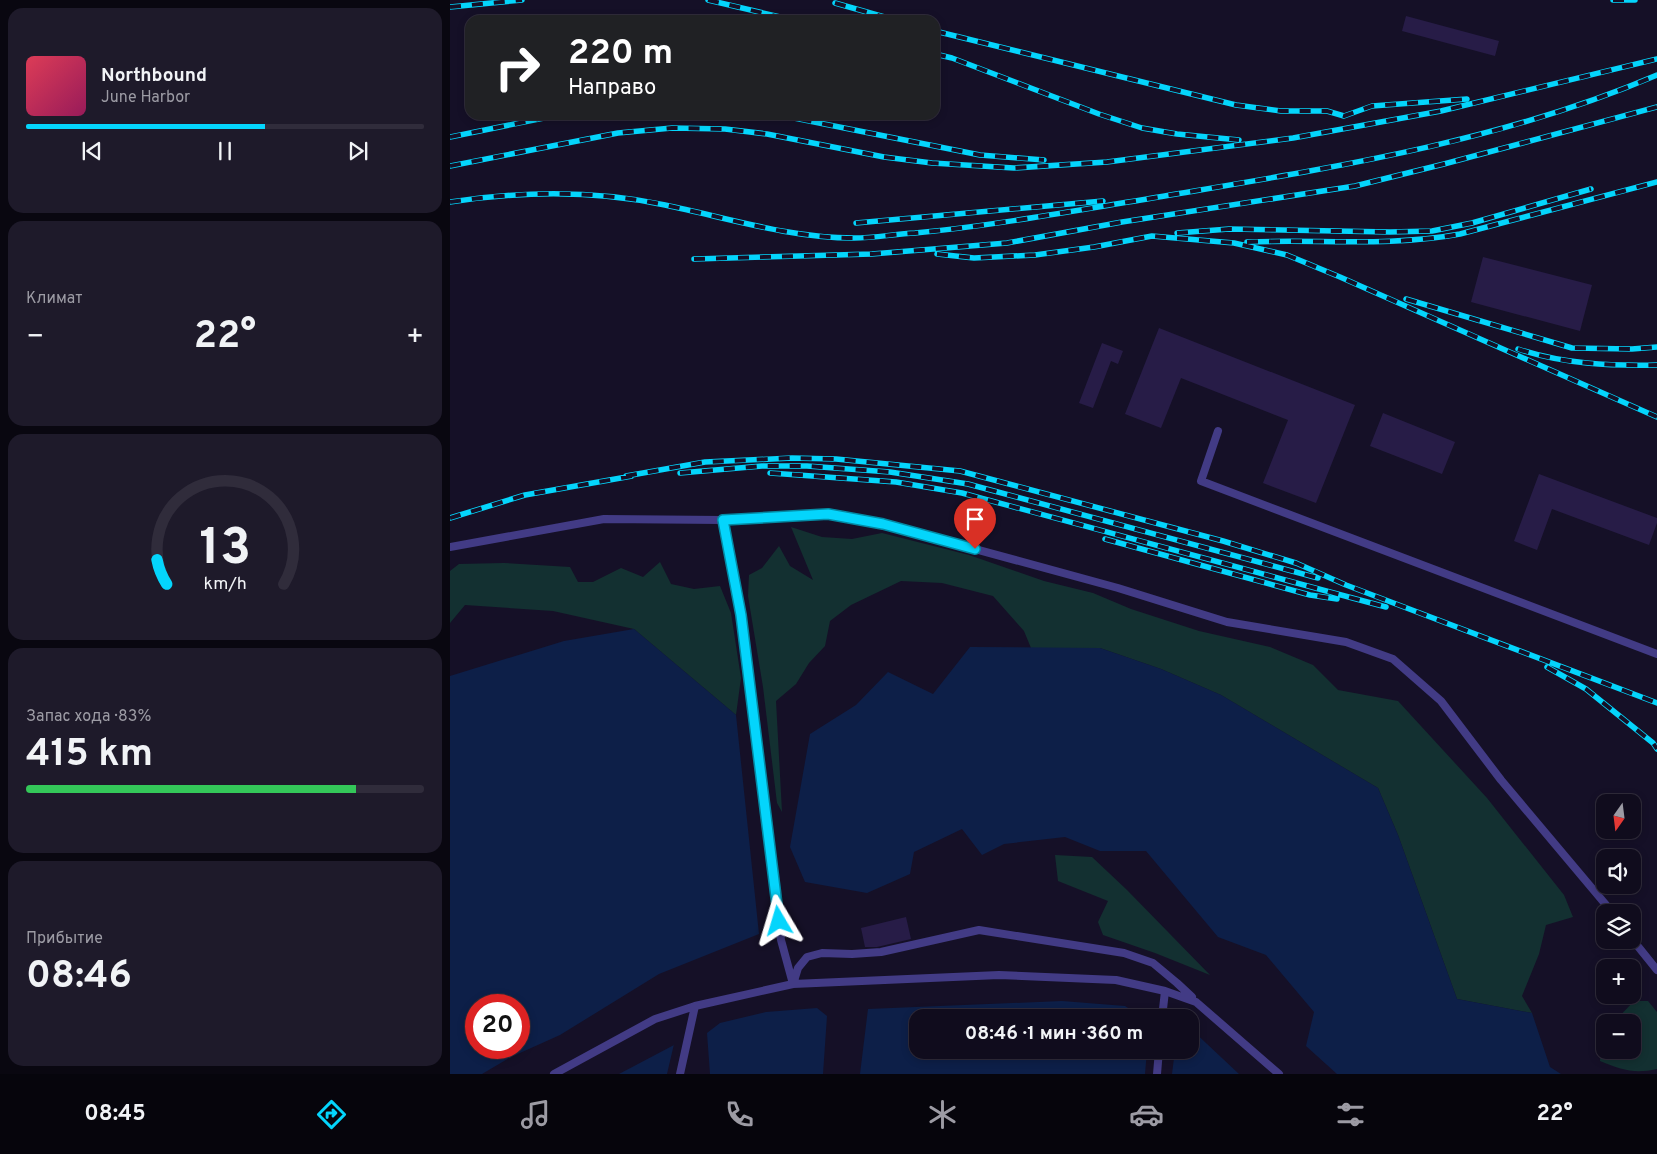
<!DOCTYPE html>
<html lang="ru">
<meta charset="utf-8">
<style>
:root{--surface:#100c1d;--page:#1e1a2a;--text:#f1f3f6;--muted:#9c9ba4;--line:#302c3b;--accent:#04d5fc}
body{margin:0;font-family:Overpass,sans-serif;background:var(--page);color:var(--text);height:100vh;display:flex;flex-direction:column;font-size:19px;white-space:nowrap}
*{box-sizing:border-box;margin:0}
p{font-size:16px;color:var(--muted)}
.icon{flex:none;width:28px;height:28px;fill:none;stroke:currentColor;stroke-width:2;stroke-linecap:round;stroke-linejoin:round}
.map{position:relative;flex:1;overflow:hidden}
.details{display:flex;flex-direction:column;gap:8px;padding:8px;background:#090710;width:450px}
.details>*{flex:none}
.hud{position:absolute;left:15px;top:15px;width:475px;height:105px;border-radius:15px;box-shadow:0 2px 8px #0003,0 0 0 1px var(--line);background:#202124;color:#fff;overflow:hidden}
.needle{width:32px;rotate:194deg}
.tools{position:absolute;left:1146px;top:794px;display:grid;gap:10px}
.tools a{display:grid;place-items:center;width:45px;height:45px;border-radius:10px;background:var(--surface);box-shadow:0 2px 8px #0003,0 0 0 1px var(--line);font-size:25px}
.speed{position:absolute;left:15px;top:994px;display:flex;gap:10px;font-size:25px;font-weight:700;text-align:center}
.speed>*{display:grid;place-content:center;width:65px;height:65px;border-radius:50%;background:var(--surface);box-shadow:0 2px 8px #0003,0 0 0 1px var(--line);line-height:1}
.speed .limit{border:8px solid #d22;background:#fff;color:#111}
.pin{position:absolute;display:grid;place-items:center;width:42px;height:42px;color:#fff;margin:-51px -21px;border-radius:50% 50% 50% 0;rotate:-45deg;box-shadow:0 0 5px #0007}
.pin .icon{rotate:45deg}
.me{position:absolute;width:55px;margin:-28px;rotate:353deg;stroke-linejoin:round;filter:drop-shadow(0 0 4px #0008)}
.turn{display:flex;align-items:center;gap:18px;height:105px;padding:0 20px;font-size:22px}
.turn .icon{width:65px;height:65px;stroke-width:2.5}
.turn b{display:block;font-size:35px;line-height:42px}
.big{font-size:38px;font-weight:700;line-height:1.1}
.details .tile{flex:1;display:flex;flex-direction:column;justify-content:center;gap:8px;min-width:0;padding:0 18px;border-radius:15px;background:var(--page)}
.details .dial{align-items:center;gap:0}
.dial svg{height:130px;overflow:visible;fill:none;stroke:var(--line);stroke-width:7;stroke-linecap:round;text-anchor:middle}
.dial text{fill:var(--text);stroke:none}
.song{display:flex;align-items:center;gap:15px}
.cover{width:60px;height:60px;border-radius:8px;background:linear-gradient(135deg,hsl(350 70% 55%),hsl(330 70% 35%))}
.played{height:5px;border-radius:2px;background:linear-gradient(90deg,var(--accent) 60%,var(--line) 60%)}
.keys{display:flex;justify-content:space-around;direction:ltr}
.heat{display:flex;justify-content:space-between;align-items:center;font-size:28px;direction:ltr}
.charge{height:8px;border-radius:4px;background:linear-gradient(90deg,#34c759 83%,var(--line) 0)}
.trip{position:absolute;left:459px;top:1009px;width:290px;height:50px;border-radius:15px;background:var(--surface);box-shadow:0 2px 8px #0003,0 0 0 1px var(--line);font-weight:700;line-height:50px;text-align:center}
.dock{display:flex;height:80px;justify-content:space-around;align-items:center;background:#06050c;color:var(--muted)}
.dock .icon{width:35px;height:35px}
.dock .current{color:var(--accent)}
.dock b{font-size:22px;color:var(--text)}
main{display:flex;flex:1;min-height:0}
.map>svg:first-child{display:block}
.green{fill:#133031}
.water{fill:#0d1f48;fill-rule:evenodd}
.building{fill:#271c47}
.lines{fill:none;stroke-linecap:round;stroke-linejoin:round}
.service{stroke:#423b85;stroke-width:8}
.rail-casing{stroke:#04d5fc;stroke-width:5.5}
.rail{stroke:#151027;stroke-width:4;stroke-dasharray:11;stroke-linecap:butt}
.route-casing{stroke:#038aa4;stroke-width:12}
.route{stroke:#04d5fc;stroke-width:9}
</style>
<main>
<section class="details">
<div class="tile">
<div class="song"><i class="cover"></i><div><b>Northbound</b><p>June Harbor</p></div></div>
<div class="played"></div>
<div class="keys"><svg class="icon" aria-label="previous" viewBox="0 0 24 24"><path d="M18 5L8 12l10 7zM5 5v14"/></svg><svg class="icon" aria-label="pause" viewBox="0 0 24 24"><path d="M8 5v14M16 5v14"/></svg><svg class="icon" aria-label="next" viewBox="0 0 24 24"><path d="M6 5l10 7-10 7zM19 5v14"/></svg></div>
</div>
<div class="tile"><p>Климат</p>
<div class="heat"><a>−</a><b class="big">22°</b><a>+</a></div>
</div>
<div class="tile dial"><svg viewBox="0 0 100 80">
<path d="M14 69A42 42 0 1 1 86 69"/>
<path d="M14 69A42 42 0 0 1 8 54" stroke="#04d5fc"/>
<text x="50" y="56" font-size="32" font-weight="700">13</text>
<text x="50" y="72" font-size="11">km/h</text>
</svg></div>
<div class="tile"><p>Запас хода · 83%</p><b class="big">415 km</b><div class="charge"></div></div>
<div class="tile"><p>Прибытие</p><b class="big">08:46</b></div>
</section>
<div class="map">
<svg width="1207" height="1074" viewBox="0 0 1207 1074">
<rect width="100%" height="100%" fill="#151027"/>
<!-- green -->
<path class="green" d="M341,527L372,537L402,539L432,533L519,555L594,581L643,593L681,609L749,631L820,647L863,665L888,690L948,701L1037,798L1114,895L1123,917L1096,925L1089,954L1072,996L1082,1013L1007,999L948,835L928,788L771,695L711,669L650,648H581L574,631L543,596L492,583L451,581L401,605L380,621L375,646L359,663L346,684L326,701L332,812L327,803L313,687L298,596L299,575L312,568L329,546L340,566L363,580Z
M210,562L221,584L244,589L270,586L281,613L291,678L286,715L184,629L103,611L15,605L0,623V571L9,564L54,563L120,567L128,582H143L171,568L193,577Z
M605,855L642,857L677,890L760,975L705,953L653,935L648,922L658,901L608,881Z
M1184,1001H1198L1207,1012V1069C1184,1074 1172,1070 1150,1061L1152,1035L1155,1032V1050H1182V1022H1164Z"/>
<!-- water -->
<path class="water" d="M184,629L286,715L309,934L209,974L110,1035L61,1057L32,1074H0V676L114,641ZM26,1005H69V1048H26Z
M520,647L650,648L711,669L771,695L928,788L948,835L1007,999L1082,1013L1100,1067L1111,1074H887L856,1046L864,1012L816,955L768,937L696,851H650L615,837L554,844L532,855L512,829L464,852L460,874L417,893L355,882L340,847L360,734L406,705L438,672L483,694Z
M612,1001L675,1006L692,1017L468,1018V1050H697L695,1074H410L418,1009Z
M367,1008L377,1016L373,1074H260L257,1033L270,1023L316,1012Z
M740,1028L789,1074H722L725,1050H740Z
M224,1044L217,1074H169L224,1045Z"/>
<!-- building -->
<path class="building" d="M956,16L1049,41L1045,56L952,31Z
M1033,257L1142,285L1130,331L1021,302Z
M709,328L905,405L866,503L813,483L838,420L731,378L711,428L675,414Z
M652,343L673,351L668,364L661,361L643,408L629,403Z
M933,413L1005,442L992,474L920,446Z
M1089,474L1207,518V523L1199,545L1102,509L1087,550L1064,541Z
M456,917L461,939L427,947H415L411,928Z"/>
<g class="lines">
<!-- service -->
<path class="service" d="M768,431L751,481L1207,654
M273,520L291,615L331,940L343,984
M0,547L154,519L273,520L378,514L433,524L668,588L777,622L896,642L943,659L991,701L1051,780L1162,912
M1182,939L1207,970
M343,984L348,968L357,957L372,953L402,954L431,952L529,930L674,953L703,963L727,983L742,997
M712,1018L715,991
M104,1074L205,1019L245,1006L343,984L549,975L666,980L715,991L746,1002L829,1074
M230,1074L245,1006
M707,1074L709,1050"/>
<!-- rail casing -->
<g class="rail-casing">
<path id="rail" d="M258,0L343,20
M1163,0H1185
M385,3L445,20
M0,7L72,0
M485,31L786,105L831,111H877L894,116L922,106L1017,99
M485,54L502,58L649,114L692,128L727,134L789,140
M329,115L530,155L594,160
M0,137L109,115
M0,166L168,133L222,128L275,129L317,134L434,157L482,163L564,168L657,162L843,138L991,111L1207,59
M0,202C72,191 144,190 215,205C278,218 339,238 404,238C424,238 445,234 465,233C541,226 616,212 691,200C866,170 1043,145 1207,75
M406,223L653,201
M727,233L779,229L940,232L982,231L1022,223L1141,189
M797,242C868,239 940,247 1010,234L1207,182
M487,254L524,258L585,255L644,247L702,236L784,243L837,255L890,277L1207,417
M244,259L422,254L557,243L672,222L905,186L994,164L1207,107
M956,299L1122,348L1182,349L1207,347
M1068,349C1113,364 1160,366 1207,365
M230,473L312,466H357L440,472L518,484L868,578
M320,473L446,482L512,493L936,607
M176,476L255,462L342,458L386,459L510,471L773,541L846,563L896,585L1207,703
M0,518L75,495L182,476
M655,539L860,595L887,599
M1097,667L1136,689L1203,743L1207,749"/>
</g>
<!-- rail -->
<use href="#rail" class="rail"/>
</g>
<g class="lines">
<!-- route casing -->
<g class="route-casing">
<path id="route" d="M329,921L291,615L273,520L378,514L433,524L525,549"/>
</g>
<!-- route -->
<use href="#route" class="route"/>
</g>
</svg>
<div class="tools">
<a><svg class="needle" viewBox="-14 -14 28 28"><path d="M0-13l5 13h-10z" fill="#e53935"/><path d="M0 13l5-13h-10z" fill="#9c9ba4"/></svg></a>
<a><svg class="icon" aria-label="sound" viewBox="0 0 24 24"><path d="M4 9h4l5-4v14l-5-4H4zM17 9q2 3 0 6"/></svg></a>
<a><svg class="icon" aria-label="layers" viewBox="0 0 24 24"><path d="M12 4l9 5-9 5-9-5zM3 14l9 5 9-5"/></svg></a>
<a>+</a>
<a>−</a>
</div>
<div class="speed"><div class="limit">20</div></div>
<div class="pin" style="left:525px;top:549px;background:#d93025"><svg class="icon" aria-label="arrive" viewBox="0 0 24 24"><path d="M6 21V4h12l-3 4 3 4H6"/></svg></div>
<svg class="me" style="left:329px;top:921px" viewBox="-20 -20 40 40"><path d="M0-17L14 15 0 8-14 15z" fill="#04d5fc" stroke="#fff" stroke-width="4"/></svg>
<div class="trip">08:46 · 1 мин · 360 m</div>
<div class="hud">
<div class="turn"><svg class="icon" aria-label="right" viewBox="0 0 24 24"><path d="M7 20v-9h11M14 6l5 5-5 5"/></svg><div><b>220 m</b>Направо</div></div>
</div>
</div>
</main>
<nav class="dock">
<b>08:45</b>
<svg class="icon current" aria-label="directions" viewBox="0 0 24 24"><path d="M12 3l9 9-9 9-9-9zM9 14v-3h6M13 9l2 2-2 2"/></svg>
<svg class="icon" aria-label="music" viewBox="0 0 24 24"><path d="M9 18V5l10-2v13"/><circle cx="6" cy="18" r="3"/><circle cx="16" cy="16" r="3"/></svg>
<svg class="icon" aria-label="phone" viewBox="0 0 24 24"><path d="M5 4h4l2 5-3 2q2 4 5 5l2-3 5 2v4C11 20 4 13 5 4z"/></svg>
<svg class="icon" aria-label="climate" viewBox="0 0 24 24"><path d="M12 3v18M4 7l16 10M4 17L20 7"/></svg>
<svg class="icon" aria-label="car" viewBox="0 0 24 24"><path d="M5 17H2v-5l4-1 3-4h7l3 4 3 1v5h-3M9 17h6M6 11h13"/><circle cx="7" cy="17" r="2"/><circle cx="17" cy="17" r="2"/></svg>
<svg class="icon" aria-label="filters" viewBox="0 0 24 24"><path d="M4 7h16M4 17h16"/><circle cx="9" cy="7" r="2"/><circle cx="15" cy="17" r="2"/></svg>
<b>22°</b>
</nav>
